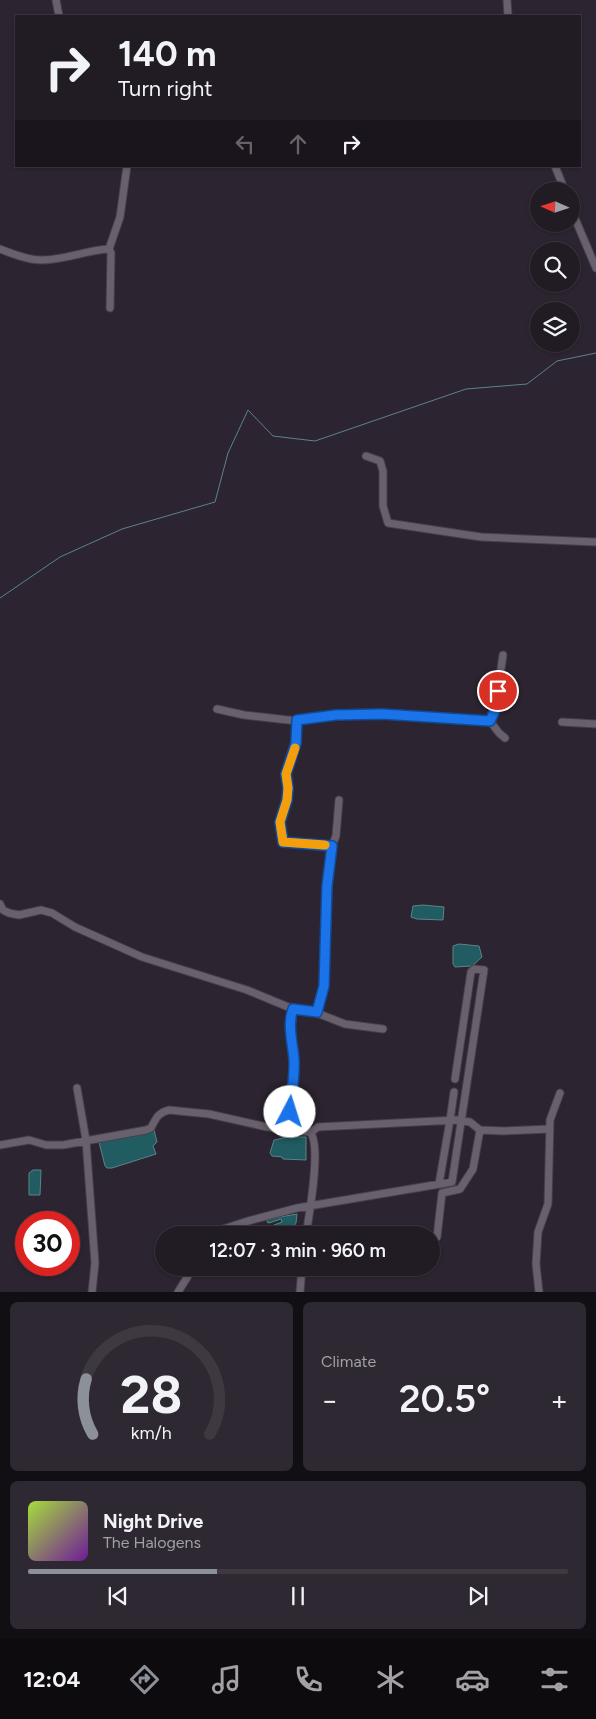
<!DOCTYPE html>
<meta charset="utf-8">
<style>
:root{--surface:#211b24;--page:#2d2831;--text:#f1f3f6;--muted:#a2a1a6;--line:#3e3941;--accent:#8c9099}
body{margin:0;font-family:Figtree,sans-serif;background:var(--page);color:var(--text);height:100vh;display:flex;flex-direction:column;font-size:19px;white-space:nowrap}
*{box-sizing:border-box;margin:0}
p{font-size:16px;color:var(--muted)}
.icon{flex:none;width:28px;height:28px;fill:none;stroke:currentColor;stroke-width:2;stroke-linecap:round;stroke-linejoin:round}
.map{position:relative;height:1292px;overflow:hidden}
.side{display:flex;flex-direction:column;gap:10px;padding:10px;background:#120f14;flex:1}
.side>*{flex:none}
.top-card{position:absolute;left:15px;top:15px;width:566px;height:152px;border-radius:0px;box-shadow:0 1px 4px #0004,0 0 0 1px var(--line);background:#211b24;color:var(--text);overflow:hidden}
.needle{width:32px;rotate:273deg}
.tools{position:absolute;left:530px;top:182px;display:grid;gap:10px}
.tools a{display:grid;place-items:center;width:50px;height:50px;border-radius:50%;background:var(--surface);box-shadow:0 1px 4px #0004,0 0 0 1px var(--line);font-size:25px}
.speed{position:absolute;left:15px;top:1211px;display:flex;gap:10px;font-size:25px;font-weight:700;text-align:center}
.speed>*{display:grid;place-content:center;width:65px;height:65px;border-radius:50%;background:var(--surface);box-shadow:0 1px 4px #0004,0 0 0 1px var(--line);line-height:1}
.speed .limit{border:8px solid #d22;background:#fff;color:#111}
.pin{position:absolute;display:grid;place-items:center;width:42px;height:42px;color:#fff;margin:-21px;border:2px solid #fff;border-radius:50%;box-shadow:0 1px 5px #0007}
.me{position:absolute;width:55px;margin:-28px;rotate:5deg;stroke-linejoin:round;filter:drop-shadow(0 0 4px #0008)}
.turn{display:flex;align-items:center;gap:18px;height:105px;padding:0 20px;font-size:22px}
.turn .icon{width:65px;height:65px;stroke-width:2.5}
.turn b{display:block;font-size:35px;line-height:42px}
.lanes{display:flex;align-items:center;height:48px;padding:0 20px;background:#0003;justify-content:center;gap:25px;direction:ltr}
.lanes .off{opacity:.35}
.big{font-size:38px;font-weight:600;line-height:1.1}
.side .card{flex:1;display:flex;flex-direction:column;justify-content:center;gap:8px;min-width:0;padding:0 18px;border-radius:8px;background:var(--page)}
.side .dial{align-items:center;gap:0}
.dial svg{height:130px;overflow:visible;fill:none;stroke:var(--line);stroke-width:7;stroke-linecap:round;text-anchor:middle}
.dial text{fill:var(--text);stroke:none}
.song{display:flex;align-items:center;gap:15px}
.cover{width:60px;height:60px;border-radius:8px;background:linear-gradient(135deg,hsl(80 70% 55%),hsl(280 70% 35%))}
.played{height:5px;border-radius:2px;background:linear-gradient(90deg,var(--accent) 35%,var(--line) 35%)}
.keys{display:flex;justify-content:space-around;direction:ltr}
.heat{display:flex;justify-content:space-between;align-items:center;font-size:28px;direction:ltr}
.side .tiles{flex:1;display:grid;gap:10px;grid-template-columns:1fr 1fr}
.card:last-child{grid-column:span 2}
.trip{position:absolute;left:155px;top:1226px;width:285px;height:50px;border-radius:25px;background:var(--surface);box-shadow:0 1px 4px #0004,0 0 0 1px var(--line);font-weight:600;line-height:50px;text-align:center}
.menu{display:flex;height:80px;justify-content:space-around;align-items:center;background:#0d0b0e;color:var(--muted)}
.menu .icon{width:35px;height:35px}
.menu .current{color:var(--accent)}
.menu b{font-size:22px;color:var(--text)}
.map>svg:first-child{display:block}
.water{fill:#205c62;stroke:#5b848a}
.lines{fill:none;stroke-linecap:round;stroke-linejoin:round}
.stream{stroke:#5b848a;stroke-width:1}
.minor-casing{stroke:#46404a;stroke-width:9}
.minor{stroke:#69606e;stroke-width:7}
.route-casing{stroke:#114b97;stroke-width:12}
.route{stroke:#1a73e8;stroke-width:9}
.slow{stroke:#f59e0b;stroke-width:9}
</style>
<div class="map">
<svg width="596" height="1292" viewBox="0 0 596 1292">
<rect width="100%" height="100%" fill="#2c2430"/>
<!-- water -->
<path class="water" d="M423,905L444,907L443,920L417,919L411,917L413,906Z
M459,944L479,946L482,957L472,966L455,967L453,964V946Z
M154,1130L157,1142L153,1146L156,1154L112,1168H107L105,1166L99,1142Z
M288,1137H306V1160L283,1159L282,1157L272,1156L270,1153L274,1140Z
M33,1170H41L40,1195H29V1173Z
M297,1214L296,1223L292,1229H273V1226H275L274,1225L282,1222L281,1219L269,1223L267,1222L268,1219Z"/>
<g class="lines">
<!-- stream -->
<path class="stream" d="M0,598L60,557L122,529L215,502L228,453L248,410L273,436L315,441L466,389L527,384L557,361L596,353"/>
<!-- minor casing -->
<g class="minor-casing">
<path id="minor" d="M56,0L59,16
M507,0L508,16
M555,166L565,191
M571,209L596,268
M0,249C13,254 28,260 42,260C65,260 87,250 109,249
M110,308L111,253L109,249L120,217L127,166
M366,456L380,461L383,471V506L388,523L481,537L596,542
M217,709L244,715L297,721L336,715L382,714L490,721L499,733L505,738
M297,721L296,743L286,773L288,788L287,800L280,822L283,842L332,846
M490,721L495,710L503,655
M562,722L596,724
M0,904L3,910L9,913L19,915L41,910L52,913L75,927L142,957L247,990L293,1009L317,1013L345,1024L383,1029
M317,1013L324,986L327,886L332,846L336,836L339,800
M77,1088L86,1140L95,1263L92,1292
M289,1129L294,1062L291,1031L293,1009
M310,1133L318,1127L456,1120L470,1122L480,1130L504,1131L550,1129
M0,1145L29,1140L46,1145H63L146,1130L151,1128C156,1118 158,1113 169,1110L209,1114L267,1127L310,1132C322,1145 309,1215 306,1235
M439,1184L450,1120L454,1092
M214,1235L217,1231L248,1221L297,1208L452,1182L484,970L474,969L471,972L455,1079
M437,1237L442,1193L460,1189L473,1169L480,1130
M178,1292L193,1268
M300,1292L302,1268
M539,1292L536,1264L538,1232L548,1204L550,1120L560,1093"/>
</g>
<!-- minor -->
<use href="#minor" class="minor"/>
</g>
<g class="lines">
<!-- route casing -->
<g class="route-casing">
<path id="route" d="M290,1112C291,1095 295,1077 294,1060C293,1044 287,1025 293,1009L317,1012L324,986L327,886L332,846L283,842L280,822L287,800L288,788L286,774L296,743L297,720L336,715L382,714L490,721L495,710L498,691"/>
</g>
<!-- route -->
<use href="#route" class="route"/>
<!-- slow -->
<path class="slow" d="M295,748L286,774L288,788L287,800L280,822L283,842L325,845"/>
</g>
</svg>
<div class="tools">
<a><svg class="needle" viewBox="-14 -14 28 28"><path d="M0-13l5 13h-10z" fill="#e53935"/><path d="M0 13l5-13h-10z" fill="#a2a1a6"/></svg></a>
<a><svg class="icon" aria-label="search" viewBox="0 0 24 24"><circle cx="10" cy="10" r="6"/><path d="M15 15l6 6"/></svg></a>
<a><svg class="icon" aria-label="layers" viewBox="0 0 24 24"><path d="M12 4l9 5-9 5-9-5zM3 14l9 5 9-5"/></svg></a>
</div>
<div class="speed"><div class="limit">30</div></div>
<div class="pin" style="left:498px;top:691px;background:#d93025"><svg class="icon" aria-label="arrive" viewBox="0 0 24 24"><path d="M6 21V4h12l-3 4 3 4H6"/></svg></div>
<svg class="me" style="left:290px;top:1112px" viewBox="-20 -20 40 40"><circle r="19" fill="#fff"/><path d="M0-13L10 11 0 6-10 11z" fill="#1a73e8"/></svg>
<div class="trip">12:07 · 3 min · 960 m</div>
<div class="top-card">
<div class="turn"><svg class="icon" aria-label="right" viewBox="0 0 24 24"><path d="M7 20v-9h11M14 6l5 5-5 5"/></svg><div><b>140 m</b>Turn right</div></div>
<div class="lanes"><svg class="icon off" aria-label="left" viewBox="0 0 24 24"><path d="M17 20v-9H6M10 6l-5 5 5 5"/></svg><svg class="icon off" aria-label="ahead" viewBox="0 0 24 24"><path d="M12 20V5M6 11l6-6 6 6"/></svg><svg class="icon" aria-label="right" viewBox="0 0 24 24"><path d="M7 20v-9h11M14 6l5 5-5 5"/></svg></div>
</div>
</div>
<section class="side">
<div class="tiles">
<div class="card dial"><svg viewBox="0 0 100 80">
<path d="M14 69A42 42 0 1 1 86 69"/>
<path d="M14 69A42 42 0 0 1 10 35" stroke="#8c9099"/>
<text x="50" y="56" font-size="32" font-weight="700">28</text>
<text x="50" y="72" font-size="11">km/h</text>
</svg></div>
<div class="card"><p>Climate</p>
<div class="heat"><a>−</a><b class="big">20.5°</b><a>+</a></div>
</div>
<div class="card">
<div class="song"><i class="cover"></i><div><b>Night Drive</b><p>The Halogens</p></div></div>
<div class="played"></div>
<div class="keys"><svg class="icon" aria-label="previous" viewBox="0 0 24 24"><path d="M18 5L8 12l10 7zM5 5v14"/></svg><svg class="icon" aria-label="pause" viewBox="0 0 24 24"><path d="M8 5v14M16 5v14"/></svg><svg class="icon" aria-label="next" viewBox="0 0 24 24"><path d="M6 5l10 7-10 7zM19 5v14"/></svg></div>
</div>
</div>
</section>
<nav class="menu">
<b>12:04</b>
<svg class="icon current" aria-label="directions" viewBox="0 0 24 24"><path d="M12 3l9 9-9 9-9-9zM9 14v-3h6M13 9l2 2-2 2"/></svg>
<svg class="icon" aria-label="music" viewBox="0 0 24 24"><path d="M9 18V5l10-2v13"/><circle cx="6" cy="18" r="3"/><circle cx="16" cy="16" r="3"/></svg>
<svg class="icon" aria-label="phone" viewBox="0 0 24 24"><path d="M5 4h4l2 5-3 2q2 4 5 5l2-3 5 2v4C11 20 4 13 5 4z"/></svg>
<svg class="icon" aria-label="climate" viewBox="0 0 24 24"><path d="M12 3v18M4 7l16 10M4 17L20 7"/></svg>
<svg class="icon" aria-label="car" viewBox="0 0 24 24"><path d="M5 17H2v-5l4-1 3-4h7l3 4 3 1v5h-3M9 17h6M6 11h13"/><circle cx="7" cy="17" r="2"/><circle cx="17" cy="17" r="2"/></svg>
<svg class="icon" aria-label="filters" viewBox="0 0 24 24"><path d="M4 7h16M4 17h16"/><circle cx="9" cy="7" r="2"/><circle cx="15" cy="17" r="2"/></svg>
</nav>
